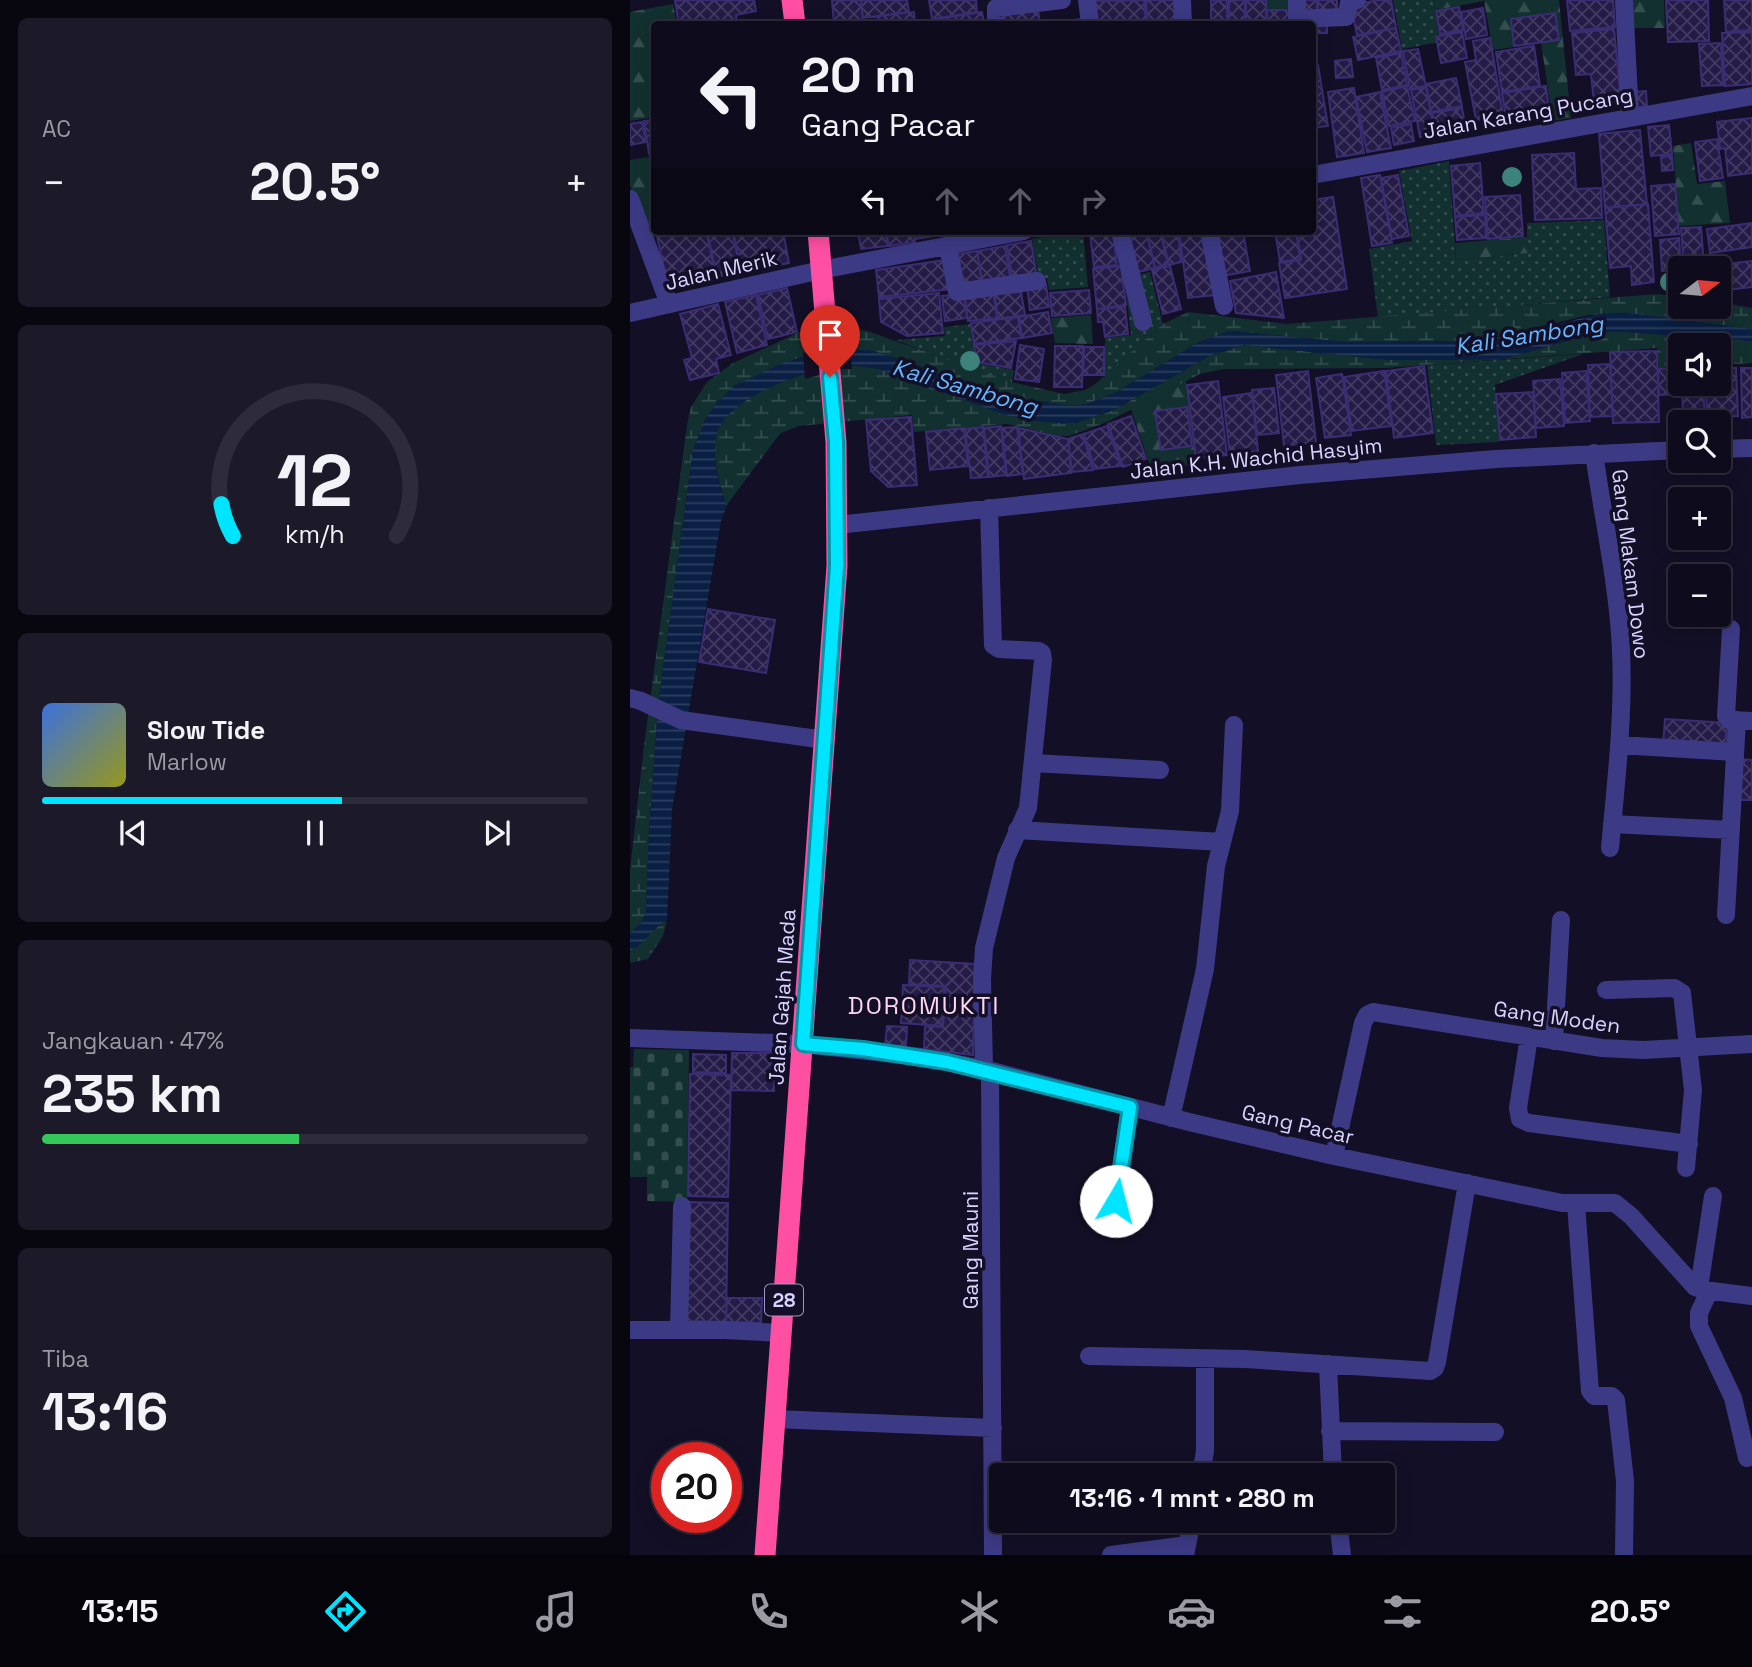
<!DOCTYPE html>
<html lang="id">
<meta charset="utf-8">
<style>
:root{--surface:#0e0b1c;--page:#1c1929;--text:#f1f3f6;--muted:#9b9ba3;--line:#2e2b3b;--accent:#00e5ff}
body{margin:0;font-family:"Space Grotesk",sans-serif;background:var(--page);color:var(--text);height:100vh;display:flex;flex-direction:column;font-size:26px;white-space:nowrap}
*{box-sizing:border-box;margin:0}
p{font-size:23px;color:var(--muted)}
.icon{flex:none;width:38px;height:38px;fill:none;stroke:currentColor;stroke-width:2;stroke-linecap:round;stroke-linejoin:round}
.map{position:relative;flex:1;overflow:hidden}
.sheet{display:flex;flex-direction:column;gap:18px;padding:18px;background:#08060f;width:630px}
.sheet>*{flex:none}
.hud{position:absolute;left:21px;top:21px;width:665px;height:214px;border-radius:7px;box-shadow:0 4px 18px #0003,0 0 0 2px var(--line);background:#0e0b1c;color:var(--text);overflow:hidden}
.needle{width:46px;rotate:74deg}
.fabs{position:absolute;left:1038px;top:256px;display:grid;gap:14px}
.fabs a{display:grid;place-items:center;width:63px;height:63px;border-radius:7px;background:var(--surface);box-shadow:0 4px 18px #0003,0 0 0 2px var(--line);font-size:35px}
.speed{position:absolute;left:21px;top:1442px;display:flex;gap:14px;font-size:35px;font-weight:700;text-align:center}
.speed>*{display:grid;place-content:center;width:91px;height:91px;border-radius:50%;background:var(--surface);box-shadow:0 4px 18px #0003,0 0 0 2px var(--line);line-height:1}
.speed .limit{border:10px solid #d22;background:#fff;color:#111}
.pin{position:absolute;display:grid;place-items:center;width:60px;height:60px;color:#fff;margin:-72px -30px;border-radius:50% 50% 50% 0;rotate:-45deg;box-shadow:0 0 7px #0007}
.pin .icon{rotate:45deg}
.me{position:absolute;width:77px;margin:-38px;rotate:8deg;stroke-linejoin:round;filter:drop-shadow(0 0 5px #0008)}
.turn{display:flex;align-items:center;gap:24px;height:147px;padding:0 35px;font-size:32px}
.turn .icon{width:91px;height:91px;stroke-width:2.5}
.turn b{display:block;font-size:49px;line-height:60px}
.lanes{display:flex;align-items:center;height:66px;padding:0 35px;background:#0003;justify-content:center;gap:35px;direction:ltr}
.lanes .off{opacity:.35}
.big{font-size:52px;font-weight:800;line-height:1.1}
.sheet .card{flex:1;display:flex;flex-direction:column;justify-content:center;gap:10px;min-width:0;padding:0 24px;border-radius:10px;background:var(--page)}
.sheet .dial{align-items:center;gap:0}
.dial svg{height:182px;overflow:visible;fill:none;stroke:var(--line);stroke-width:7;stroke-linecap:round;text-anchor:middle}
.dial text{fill:var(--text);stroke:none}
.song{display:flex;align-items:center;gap:21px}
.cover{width:84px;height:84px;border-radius:10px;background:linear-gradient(135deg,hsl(220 70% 55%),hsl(60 70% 35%))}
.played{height:7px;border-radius:4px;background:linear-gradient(90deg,var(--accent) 55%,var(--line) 55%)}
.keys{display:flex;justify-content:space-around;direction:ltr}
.heat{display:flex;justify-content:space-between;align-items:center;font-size:38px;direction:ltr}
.charge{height:10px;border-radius:5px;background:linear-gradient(90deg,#34c759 47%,var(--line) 0)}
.trip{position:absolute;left:359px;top:1463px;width:406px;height:70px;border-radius:7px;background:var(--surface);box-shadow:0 4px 18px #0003,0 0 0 2px var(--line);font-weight:800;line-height:70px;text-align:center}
.tabs{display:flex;height:112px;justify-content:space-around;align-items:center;background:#06040b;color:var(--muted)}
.tabs .icon{width:49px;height:49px}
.tabs .active{color:var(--accent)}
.tabs b{font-size:32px;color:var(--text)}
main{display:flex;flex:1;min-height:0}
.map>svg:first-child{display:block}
.grass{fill:url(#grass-dots)}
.forest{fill:url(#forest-firs)}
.wetland{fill:url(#wetland-marsh)}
.cemetery{fill:url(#cemetery-stones)}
.water{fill:url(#water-rules)}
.pier{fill:#130f26}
.building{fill:url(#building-cross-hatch);stroke:#3b2d73;stroke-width:2}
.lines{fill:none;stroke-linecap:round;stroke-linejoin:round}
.minor{stroke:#3d3a85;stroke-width:18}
.highway{stroke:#ff4fa3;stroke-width:21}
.tree{fill:#3d827b}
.route-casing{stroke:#0095a6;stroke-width:18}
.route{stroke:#00e5ff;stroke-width:12}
.labels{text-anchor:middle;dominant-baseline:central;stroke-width:7;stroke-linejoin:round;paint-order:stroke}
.shield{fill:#130f26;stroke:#9e99be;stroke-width:2}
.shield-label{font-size:19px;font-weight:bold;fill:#d9d4ff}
.street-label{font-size:21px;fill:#d9d4ff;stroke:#130f26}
.water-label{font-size:23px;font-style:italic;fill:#62b6ff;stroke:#130f26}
.quarter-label{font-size:24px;letter-spacing:2px;fill:#ffd6f0;stroke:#130f26}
</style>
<main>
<section class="sheet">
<div class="card"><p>AC</p>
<div class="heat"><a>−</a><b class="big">20.5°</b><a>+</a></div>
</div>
<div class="card dial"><svg viewBox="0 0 100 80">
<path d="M14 69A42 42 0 1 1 86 69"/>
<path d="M14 69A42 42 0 0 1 9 55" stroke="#00e5ff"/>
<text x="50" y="56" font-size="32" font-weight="700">12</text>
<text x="50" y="72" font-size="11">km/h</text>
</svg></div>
<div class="card">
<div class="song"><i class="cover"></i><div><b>Slow Tide</b><p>Marlow</p></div></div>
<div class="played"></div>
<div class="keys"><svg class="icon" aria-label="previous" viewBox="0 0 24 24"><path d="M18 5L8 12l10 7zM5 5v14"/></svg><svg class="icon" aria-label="pause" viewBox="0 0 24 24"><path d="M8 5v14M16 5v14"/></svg><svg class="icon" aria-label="next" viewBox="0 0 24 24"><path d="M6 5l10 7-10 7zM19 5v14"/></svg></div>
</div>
<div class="card"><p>Jangkauan · 47%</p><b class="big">235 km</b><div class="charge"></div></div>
<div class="card"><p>Tiba</p><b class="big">13:16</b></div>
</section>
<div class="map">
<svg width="1122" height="1555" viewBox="0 0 1122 1555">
<defs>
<pattern id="grass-dots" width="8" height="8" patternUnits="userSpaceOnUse" patternTransform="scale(1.75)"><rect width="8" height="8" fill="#12302f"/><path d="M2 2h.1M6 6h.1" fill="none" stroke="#344d4e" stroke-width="1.8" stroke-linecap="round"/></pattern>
<pattern id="forest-firs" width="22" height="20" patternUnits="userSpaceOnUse" patternTransform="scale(1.75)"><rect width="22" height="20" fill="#12302f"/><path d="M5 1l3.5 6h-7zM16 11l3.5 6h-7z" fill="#344d4e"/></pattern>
<pattern id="wetland-marsh" width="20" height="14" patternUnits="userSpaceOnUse" patternTransform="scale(1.75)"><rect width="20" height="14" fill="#12302f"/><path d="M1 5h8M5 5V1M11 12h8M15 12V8" fill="none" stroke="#344d4e"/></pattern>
<pattern id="cemetery-stones" width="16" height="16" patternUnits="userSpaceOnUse" patternTransform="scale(1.75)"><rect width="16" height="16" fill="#12302f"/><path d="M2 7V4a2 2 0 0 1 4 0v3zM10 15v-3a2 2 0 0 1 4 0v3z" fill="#344d4e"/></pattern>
<pattern id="water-rules" width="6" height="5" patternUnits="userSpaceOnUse" patternTransform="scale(1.75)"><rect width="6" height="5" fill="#0a1f44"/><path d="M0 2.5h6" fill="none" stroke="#2d3f60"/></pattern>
<pattern id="building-cross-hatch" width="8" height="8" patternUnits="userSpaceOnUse" patternTransform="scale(1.75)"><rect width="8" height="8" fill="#241b47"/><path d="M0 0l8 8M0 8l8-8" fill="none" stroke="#433b63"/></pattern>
</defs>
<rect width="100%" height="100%" fill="#130f26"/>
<!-- grass -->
<path class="grass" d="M763,0H803L810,42L772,49Z
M819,161L826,260L897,253V223L974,220L980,297L748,318L739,249L782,241L769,171Z
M440,231H453L458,287L419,290L417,278L409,279L402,239Z
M490,237L506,275L520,272L533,324L475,376V338L501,335Z
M340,324L345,363L384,370L382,382L335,367L266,340L315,336L314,327Z
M953,354L865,385L869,442L806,445L797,365Z"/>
<!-- forest -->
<path class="forest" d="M637,0H664L663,10H637Z
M803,0H929L941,118L923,121L911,43L863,50L854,1L805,10Z
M1001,0H1034L1035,28H1001Z
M43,4L47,24H24V117L0,121V12Z
M1061,143L1067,184L1095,181L1100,223L1049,226L1043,146Z
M24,156V226L15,228L0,186V160Z
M897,237L898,253L826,260L825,243Z
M461,315L463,344L425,343L421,318Z
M556,381L566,465L521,469L501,409Z"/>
<!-- wetland -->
<path class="wetland" d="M1026,294L1050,296V306H1088L1089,302L1122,308V329L994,313L959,315L857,339L825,341L717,342L600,331L569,342L485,393L456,404L441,406L394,399L341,385L253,354L238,350H205L168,358L104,386L85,405L75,420L63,450L28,706L19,832L16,912L11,923L0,933V870L14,746L57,425L61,407L77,382L103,363L172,331L219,328L237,331L382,382L434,394L455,390L464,385L533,324L558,312L657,324Z
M983,331L1122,341V363L1089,365L1088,345H1050V367L1029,368L1027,348L754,368L594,369L570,374L477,422L439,436H428L377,424L284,432L282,415L169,426L151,433L146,439L96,506C90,484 80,455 87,432C98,396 177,370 211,366C224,365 236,367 249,369L398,420L442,424L484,410L581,355L614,345L759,360L873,359L943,339Z
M37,921L33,936L18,959L0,963V951C14,944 22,927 37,921Z"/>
<!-- cemetery -->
<path class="cemetery" d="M4,1049L59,1050L57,1202L17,1201V1177H0V1067H3Z"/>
<!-- water -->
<path class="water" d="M974,313L1007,314L1122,329V341L983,331L943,339L873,359L759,360L614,345L581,355L484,410L442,424L398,420L375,415L249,369C236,367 224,365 211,366C175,370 88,399 85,442C84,456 86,472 90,485C91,491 96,499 96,506C96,510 92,517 91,521L42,810L37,921C22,927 15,944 0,951V933L11,923L16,912L19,832L28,706L63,450L75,420L85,405L104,386L150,364L186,353L205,350H238L274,360L341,385L394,399L441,406L456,404L485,393L569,342L600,331L717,342L825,341L857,339L889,333Z"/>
<!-- pier -->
<path class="pier" d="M220,346L222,369H210L175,379L173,353L205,347Z"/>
<!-- building -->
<path class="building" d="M52,0H124L126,11L106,15L107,24H76L75,20L49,24L45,1Z
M202,0H231L233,23L204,24Z
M231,0H277L279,12L233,18Z
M299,0H346L347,12L302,19Z
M514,0L516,23L467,24L464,1Z
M516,0H546L548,21L518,24Z
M581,0H597V20H581Z
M599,0H615V20H599Z
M616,0H636V24H616Z
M670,0H687V14H670Z
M688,0H707V14H688Z
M749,0H761L766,28L727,35L721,5Z
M937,0H983L985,27L940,31Z
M1036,0H1078L1079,41L1038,42Z
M1094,0H1122V30L1096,32Z
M829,7L833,30L810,34L806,11Z
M853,8L857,35L836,39L831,12Z
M408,10L410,24H374L373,15Z
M637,10H663L664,24H637Z
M284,12L285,24H249L248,16Z
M352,12L354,24H301V20Z
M925,13L929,40L884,46L881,19Z
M450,19L451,24H412Z
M697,22V33H682V24Z
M766,28L771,51L728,60L723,37Z
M984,29L991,102L964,104L961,74L946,75L942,33Z
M832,32L837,58L811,63L806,37Z
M1122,32V84L1095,86L1092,33Z
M860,38L873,115L846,120L835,62L846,60L843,41Z
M1091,43L1093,85L1072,86L1069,44Z
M904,46L910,86L872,92L866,52Z
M788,49L796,86L780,89L773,51Z
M771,53L777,85L752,90L746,58Z
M721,59L723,77L706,78L705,61Z
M682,65H688L698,126L682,128Z
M826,78L832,106L801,112L796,84Z
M777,86L785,121L759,126L752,92Z
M916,86L920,118L877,124L872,93Z
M796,87L805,134L790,137L781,90Z
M724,88L734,153L707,157L698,92Z
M1016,91L1017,106L1005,108L1003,92Z
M750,92L761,148L737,152L726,97Z
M832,108L836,129L806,135L802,113Z
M1122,118V173L1098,176L1095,148L1090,149L1087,122Z
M24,120V153L19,154L14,121Z
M12,122L16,142L0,145V124Z
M781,124L784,141L764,145L761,128Z
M1039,125L1042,154L1021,156L1018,127Z
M1010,130L1017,204L975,208L969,134Z
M1087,139L1093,178L1070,181L1065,142Z
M944,153L946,189L971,188L972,218L905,220L902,155Z
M1042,156L1043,170L1032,171L1031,157Z
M850,163L854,213L825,216L821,166Z
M750,175L762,243L742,246L731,178Z
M768,175L779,236L762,239L751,178Z
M1045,184L1049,234L1025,236L1021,186Z
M890,195L893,236L858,239L855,197Z
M703,197L717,289L655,298L649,263L671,260L667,231H682V200Z
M1018,204L1024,282L1002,285L1001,266L980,268L975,208Z
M855,215L856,238L827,240L825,217Z
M1122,223V247L1080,253L1077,229Z
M1071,227L1074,267L1054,268L1051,228Z
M26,231H76L86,277L38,288Z
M77,231H102L111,272L87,277Z
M103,231H153L159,263L112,273Z
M228,231H255L258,246L231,249Z
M256,231H283L285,242L259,246Z
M284,231H329V232L285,239Z
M497,231H516L525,268L508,272Z
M517,231H530L538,264L525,268Z
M531,231H548L551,262L539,265Z
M549,231H576L585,295L558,298Z
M584,231H613L620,271L592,276Z
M645,231H666L670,259L650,262Z
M483,232L487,265L464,267L460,234Z
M1049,238L1051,268L1032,271L1030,240Z
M401,241L407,279L383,283L377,245Z
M375,246L381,283L353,288L347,251Z
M347,251L352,285L328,289L322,255Z
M316,260L321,289L249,297L246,270Z
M1122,261V287L1089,291L1088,268L1086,265Z
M491,266L496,305L467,309L463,269Z
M540,266L551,309L533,314L522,270Z
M646,272L654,318L606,313L600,281Z
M416,284L419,307L400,310L397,287Z
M390,286L395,315L368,319L364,290Z
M157,288L167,332L138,339L128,295Z
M363,289L367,318L338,321L334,293Z
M459,290L461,313L422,316L420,293Z
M309,293L313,333L277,336L251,322L249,299Z
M334,294L337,318L315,321L312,296Z
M126,295L137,345L107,353L95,302Z
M88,304L101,355L86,359L89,373L60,380L54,360L62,358L50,314Z
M495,307L498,334L475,337L473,322H468L467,309Z
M418,312L422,333L392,338L389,317Z
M388,317L391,338L344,344L341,323Z
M386,341L381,368L346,362L344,345Z
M390,345L414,349L409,382L385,379Z
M425,346H453L452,387H424Z
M454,347H474V375H453Z
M1027,351L1029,422L983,423L980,352Z
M980,364L983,416L960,417L958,365Z
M794,366L803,433L764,438L756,371Z
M1050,368L1051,394L1029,395L1028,369Z
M1088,368H1106L1108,416L1077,417L1076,383H1088Z
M1111,368H1122V417L1112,418Z
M678,371L686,442L654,446L646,375Z
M754,371L762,426L722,431L714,377Z
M956,371L960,421L935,423L932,373Z
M712,374L721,435L695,438L686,378Z
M930,379L934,426L906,428L903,381Z
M588,381L597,455L566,458L557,385Z
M1052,383H1073L1075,422H1053Z
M644,388L649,433L627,435L622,390Z
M903,392L906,437L870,440L866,394Z
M622,393L628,451L600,455L593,397Z
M557,407L562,446L531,450L525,411Z
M501,416L516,459L493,467L478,424Z
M281,417L287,485L258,487L241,471L236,420Z
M371,426L376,475L359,477L354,428Z
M477,426L491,466L465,469L454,434Z
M353,427L358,477L341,478L335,429Z
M387,427L393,474L377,476L372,428Z
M334,428L338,466L300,470L296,432Z
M388,428L438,439L441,473L394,479Z
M453,434L463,470L442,472L438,439Z
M78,609L145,620L136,673L69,662Z
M1035,719L1097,723L1095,749L1033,745Z
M1110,759L1122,760V800H1107Z
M280,960L345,964L343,1055L294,1049L295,1026L313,1027L316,986L279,984Z
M273,985L314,987L312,1026L271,1023Z
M257,1026L277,1027L276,1046L255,1045Z
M102,1053H144V1091L101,1090Z
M63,1054L96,1055V1073L63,1072Z
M60,1074L101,1075L98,1197L58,1196Z
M58,1202L98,1203L96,1322L56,1321Z
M97,1298H132L131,1323L96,1322Z"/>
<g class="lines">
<!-- minor -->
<path class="minor" d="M457,0L460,24
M552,0L553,24
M667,0V24
M994,0L1000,117
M667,19L716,17L719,3L727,0
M366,24V8L432,0
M682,175L1122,96
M0,199L39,304
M490,231L513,322
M579,231L594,306
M318,246L327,292L407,281
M0,313L191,270L394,231
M1088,449L1122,448
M964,453C973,518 988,584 991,650C994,716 986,782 980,848
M207,525L670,475L866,459L1050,450
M1101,629L1096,716L1099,720L1122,721
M0,698L11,701L51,720L195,740
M989,745L1105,752
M403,763L530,770
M982,824L1101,830
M387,830L592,842
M1096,915L1107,720
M976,990L1044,988L1052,993L1063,1090L1056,1168
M899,1037L888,1108L890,1119L899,1123L1059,1144
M0,1038L173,1044L291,1057L354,1069L559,1122L704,1156L932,1203H985L1001,1216L1065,1287L1074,1290L1122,1296
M924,1041L931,920
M354,1069L352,979L354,948L376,858L398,808L413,660L412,653L409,651L369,649L363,645L359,508
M360,1072L363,1555
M541,1118L575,969L586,866L600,811L604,725
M704,1156L733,1023L737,1015L743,1012L972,1048L1013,1050L1122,1044
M946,1204L960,1391L964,1396H982L986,1400L995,1481L994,1555
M483,1224L500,1107
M1069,1288L1083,1196
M1079,1291L1069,1313V1326L1103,1398L1117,1458
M0,1330H94L151,1333
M49,1330L52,1206
M459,1356L615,1359L800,1371L805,1368L807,1362L837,1183
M698,1364L703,1475
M145,1419L363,1428
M700,1431L865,1432
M571,1475L575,1451V1358
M708,1521L712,1555
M481,1555L557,1545
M555,1555L562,1521"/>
<!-- highway -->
<path class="highway" d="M162,0L165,24
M135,1555L207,566L206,442L188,231"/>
</g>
<!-- trees -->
<g class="tree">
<circle cx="882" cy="177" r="10"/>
<circle cx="1040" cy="282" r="10"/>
<circle cx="340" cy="361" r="10"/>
</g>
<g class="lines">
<!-- route casing -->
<g class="route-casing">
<path id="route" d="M200,377L206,442L207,566L173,1044L233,1049L317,1062L500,1107L486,1201"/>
</g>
<!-- route -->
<use href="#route" class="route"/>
</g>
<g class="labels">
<!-- shield labels -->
<rect class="shield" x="135" y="1284.5" width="38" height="31" rx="5"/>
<g class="shield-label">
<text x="154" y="1300">28</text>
</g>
<!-- street labels -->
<g class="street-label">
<text transform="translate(898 113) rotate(-10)">Jalan Karang Pucang</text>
<text transform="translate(91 270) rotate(-13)">Jalan Merik</text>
<text transform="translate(626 458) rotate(-6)">Jalan K.H. Wachid Hasyim</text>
<text transform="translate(1001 564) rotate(83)">Gang Makam Dowo</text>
<text transform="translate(152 997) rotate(-86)">Jalan Gajah Mada</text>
<text transform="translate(927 1017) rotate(8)">Gang Moden</text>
<text transform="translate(668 1124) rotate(13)">Gang Pacar</text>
<text transform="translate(340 1250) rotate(-90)">Gang Mauni</text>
</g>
<!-- water labels -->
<g class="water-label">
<text transform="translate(899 335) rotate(-9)">Kali Sambong</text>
<text transform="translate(335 387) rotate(16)">Kali Sambong</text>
</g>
<!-- quarter labels -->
<g class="quarter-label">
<text x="294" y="1005">DOROMUKTI</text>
</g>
</g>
</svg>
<div class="fabs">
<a><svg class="needle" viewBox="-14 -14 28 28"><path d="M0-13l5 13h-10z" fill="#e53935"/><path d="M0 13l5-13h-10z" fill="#9b9ba3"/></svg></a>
<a><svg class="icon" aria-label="sound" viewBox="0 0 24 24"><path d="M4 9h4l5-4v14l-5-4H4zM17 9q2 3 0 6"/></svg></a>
<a><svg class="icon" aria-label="search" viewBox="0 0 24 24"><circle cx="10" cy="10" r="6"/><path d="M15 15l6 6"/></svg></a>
<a>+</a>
<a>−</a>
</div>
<div class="speed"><div class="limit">20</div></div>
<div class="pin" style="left:200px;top:377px;background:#d93025"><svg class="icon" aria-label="arrive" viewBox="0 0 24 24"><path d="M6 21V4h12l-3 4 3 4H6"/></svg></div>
<svg class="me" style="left:486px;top:1201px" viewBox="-20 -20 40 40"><circle r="19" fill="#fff"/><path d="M0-13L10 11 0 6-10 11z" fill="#00e5ff"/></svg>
<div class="trip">13:16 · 1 mnt · 280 m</div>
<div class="hud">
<div class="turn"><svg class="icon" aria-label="left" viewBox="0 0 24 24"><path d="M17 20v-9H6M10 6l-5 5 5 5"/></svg><div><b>20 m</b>Gang Pacar</div></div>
<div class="lanes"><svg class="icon" aria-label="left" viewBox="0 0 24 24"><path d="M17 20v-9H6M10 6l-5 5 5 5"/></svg><svg class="icon off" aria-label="ahead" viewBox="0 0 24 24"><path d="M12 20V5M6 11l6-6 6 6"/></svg><svg class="icon off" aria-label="ahead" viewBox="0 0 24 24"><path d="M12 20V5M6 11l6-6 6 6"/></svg><svg class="icon off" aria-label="right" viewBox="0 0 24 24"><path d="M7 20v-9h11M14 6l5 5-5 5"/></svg></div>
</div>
</div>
</main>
<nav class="tabs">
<b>13:15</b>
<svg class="icon active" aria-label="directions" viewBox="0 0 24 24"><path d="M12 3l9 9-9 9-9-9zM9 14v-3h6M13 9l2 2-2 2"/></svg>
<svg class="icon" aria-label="music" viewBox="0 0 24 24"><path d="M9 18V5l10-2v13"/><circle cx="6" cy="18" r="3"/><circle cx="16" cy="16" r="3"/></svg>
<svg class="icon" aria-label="phone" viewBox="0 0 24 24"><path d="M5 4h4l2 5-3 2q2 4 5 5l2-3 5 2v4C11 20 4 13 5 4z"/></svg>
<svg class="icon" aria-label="climate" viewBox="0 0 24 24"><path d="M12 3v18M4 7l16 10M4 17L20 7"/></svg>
<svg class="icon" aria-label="car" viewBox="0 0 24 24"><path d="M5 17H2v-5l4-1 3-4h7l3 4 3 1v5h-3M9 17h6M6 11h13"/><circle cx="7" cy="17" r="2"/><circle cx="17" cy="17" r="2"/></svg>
<svg class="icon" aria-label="filters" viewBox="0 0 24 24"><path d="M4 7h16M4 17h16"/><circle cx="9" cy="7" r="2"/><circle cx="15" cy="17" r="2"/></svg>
<b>20.5°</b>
</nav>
